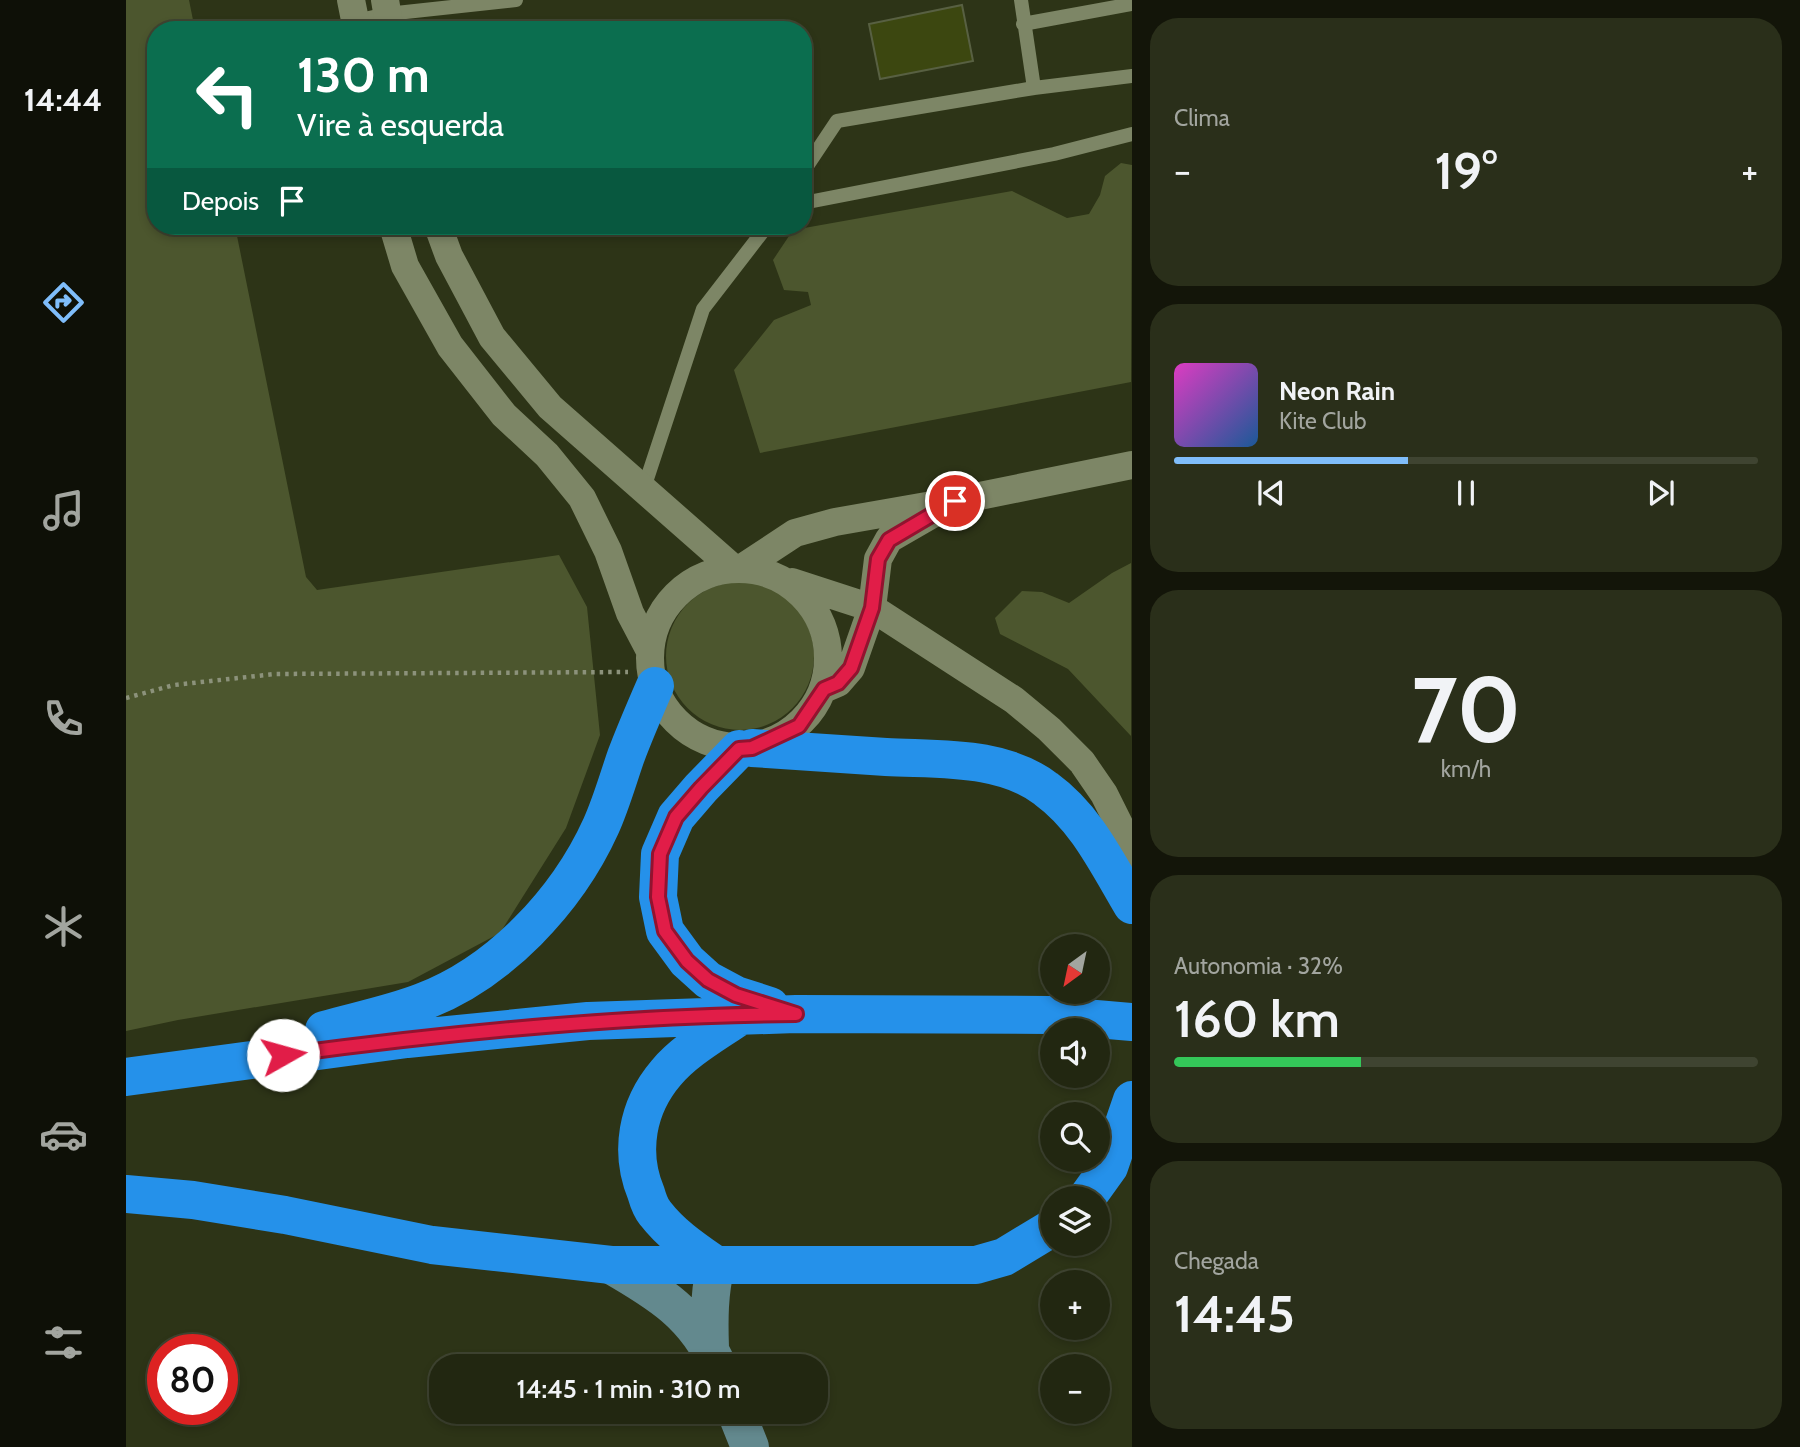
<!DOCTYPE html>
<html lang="pt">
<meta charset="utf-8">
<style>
:root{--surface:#222711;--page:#2a2f1a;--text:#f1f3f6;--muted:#a2a59f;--line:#3f4431;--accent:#7fbdfa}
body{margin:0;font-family:Cabin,sans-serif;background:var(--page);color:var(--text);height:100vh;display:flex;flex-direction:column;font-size:26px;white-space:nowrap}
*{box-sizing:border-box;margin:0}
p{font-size:23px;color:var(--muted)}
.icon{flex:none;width:38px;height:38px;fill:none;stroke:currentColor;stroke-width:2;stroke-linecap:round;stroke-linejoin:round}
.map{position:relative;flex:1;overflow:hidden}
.drawer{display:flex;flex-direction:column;gap:18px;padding:18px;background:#131509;width:668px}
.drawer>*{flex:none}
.guide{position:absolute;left:21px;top:21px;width:665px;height:214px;border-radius:28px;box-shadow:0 4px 10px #0003,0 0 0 2px var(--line);background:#0b6e4f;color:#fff;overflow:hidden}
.needle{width:46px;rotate:213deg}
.buttons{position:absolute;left:914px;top:934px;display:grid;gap:14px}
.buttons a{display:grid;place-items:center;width:70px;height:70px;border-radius:50%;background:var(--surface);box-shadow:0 4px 10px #0003,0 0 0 2px var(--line);font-size:35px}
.speed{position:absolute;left:21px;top:1334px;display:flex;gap:14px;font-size:35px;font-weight:700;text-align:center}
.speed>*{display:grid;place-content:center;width:91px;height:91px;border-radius:50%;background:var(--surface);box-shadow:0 4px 10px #0003,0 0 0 2px var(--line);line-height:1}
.speed .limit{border:10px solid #d22;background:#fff;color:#111}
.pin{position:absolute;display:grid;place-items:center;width:60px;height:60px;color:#fff;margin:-30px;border:4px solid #fff;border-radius:50%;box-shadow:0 2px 7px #0007}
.me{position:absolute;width:77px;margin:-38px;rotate:83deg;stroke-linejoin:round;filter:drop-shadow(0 0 5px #0008)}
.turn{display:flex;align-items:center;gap:24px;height:147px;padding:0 35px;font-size:32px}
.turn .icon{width:91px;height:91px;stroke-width:2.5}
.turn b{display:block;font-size:49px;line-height:60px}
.then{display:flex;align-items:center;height:66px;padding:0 35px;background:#0003;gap:14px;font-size:26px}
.big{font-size:52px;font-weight:600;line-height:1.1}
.drawer .tile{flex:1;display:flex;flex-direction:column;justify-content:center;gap:10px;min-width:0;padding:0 24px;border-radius:28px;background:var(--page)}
.drawer .dial{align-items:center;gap:0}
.dial b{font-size:91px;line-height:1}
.song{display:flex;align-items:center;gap:21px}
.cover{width:84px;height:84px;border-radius:10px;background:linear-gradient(135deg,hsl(310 70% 55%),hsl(210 70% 35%))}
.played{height:7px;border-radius:4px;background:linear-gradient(90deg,var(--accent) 40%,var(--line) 40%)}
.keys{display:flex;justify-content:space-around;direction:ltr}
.heat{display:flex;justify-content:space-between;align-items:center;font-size:38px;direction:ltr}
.charge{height:10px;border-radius:5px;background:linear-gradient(90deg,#34c759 32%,var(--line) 0)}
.trip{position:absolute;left:303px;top:1354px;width:399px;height:70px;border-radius:28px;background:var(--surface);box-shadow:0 4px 10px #0003,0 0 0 2px var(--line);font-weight:600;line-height:70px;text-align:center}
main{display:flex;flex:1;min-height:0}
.menu{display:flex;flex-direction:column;width:126px;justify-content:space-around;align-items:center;background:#0e1007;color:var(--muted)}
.menu .icon{width:49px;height:49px}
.menu .selected{color:var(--accent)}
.menu b{font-size:32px;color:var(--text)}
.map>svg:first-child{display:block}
.green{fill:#4c562e}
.building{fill:#3c4710;stroke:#586042;stroke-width:2}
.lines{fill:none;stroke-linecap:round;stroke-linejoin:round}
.path{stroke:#8c927b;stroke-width:4.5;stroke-dasharray:3.5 5;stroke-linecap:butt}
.lane{stroke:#7d8666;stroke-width:14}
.street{stroke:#7d8666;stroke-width:28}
.secondary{stroke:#63898e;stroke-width:38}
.highway{stroke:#2591ea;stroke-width:38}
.route-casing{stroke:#92132f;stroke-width:18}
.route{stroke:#e11d48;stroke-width:12}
</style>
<main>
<nav class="menu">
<b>14:44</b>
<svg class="icon selected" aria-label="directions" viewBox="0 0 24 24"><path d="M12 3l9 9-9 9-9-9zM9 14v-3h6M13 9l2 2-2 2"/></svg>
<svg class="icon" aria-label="music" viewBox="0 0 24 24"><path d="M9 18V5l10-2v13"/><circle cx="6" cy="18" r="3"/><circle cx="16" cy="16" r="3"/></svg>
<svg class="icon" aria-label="phone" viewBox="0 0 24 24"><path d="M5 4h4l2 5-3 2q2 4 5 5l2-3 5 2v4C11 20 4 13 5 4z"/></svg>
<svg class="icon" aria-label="climate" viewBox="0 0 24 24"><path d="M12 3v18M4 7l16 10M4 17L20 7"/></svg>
<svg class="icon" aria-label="car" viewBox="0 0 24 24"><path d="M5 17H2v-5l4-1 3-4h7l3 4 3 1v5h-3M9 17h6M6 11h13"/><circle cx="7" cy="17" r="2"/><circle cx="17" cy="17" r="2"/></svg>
<svg class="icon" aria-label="filters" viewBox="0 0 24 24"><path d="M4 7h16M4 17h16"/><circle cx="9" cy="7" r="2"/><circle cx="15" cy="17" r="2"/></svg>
</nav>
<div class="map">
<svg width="1006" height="1447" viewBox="0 0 1006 1447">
<rect width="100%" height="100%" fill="#2d3417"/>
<!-- green -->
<path class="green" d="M0,0H63L69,30H30V226H109L180,577L191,590L433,555L461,607L474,735L440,828L374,933L282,982L52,1020L0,1031Z
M995,163L1006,165L1005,382L634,453L608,370L648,320L685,305L682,292L658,290L647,260L667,230L886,191L941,218L963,214L974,195L979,176Z
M1005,563V736L942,669L874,634L869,618L896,591L916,592L943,603L986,573Z
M540 656a74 74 0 1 1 148 0a74 74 0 1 1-148 0Z"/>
<!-- building -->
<path class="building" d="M836,5L847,61L754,79L743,24Z"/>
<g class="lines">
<!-- path -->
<path class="path" d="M0,698L48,685L149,674L502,672"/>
<!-- lane -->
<path class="lane" d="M895,0L908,88L1006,76
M229,21L261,14L390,0
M897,24L1006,4
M677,172L711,121L908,88
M677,203L928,154L1006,134
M518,488L577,309L641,226"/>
<!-- street -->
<path class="street" d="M225,0L231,30
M259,0L264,30
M267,226L279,266L324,346L378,415L421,455L456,498L482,551L504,613L524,651
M312,226L323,256L366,337L424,407L607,568
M616,568L669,533L709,522L829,501L1006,465
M524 658a89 89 0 1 1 178 0a89 89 0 1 1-178 0Z
M666,582L746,608L888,700L923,729L956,762L978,794L994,826L1006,859
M698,689L712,683L725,668L746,608L752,559L763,539L815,509"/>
<!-- secondary -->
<path class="secondary" d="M485,1265C532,1292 570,1315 592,1367
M584,1348C583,1319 583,1293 590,1265
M610,1412L624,1447"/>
<!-- highway -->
<path class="highway" d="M626,748C670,751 715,754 760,757C813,760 876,755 920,789C960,818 981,863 1006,905
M613,749L575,788L550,817L534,854L532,897L539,931L561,961L582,980L610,995L644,1006
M198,1030C230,1021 265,1014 296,1002C373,973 441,901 475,826C485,804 492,779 500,756C509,732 519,709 529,686
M0,1077L281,1039L462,1021L670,1014L924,1015L1006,1022
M0,1194L67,1200L159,1215L306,1245L485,1265H850L878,1257L926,1228
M960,1199L983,1167L1006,1100
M590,1265C567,1249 546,1235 529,1213C524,1207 522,1200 520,1193C503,1152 511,1107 540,1073C560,1049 592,1032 617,1014"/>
</g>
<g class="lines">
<!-- route casing -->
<g class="route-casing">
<path id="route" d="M157,1055C327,1032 498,1015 670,1014L610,995L582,980L561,961L539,931L532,897L534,854L550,817L575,788L613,749L626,748L673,726L698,689L712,683L725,668L746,608L752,559L763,540L829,501"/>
</g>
<!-- route -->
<use href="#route" class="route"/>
</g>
</svg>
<div class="buttons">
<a><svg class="needle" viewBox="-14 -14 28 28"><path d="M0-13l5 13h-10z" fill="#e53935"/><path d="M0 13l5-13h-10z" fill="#a2a59f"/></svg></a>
<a><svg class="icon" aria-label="sound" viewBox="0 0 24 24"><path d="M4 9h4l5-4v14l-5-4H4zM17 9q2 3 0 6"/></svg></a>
<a><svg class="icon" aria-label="search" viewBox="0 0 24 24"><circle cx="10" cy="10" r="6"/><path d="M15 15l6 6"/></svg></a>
<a><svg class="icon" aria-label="layers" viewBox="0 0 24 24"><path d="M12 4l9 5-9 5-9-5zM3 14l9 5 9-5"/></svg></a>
<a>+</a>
<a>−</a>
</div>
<div class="speed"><div class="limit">80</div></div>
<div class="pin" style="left:829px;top:501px;background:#d93025"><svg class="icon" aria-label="arrive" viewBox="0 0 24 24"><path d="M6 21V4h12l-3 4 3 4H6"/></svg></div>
<svg class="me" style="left:157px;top:1055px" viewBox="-20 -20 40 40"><circle r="19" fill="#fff"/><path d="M0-13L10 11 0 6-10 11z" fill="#e11d48"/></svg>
<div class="trip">14:45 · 1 min · 310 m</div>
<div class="guide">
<div class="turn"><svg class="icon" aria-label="left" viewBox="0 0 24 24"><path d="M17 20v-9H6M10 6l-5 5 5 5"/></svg><div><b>130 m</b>Vire à esquerda</div></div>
<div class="then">Depois<svg class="icon" aria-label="arrive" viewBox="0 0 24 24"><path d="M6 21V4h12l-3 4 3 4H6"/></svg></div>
</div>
</div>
<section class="drawer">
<div class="tile"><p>Clima</p>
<div class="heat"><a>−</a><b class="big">19°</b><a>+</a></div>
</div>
<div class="tile">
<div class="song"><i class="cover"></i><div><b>Neon Rain</b><p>Kite Club</p></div></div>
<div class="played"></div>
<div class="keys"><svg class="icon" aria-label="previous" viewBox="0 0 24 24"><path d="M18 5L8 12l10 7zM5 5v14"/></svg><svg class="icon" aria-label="pause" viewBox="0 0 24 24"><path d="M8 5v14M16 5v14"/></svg><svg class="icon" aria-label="next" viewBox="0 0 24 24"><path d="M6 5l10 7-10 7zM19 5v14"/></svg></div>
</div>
<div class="tile dial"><b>70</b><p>km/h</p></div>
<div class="tile"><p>Autonomia · 32%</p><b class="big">160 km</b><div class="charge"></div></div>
<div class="tile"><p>Chegada</p><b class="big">14:45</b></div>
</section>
</main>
